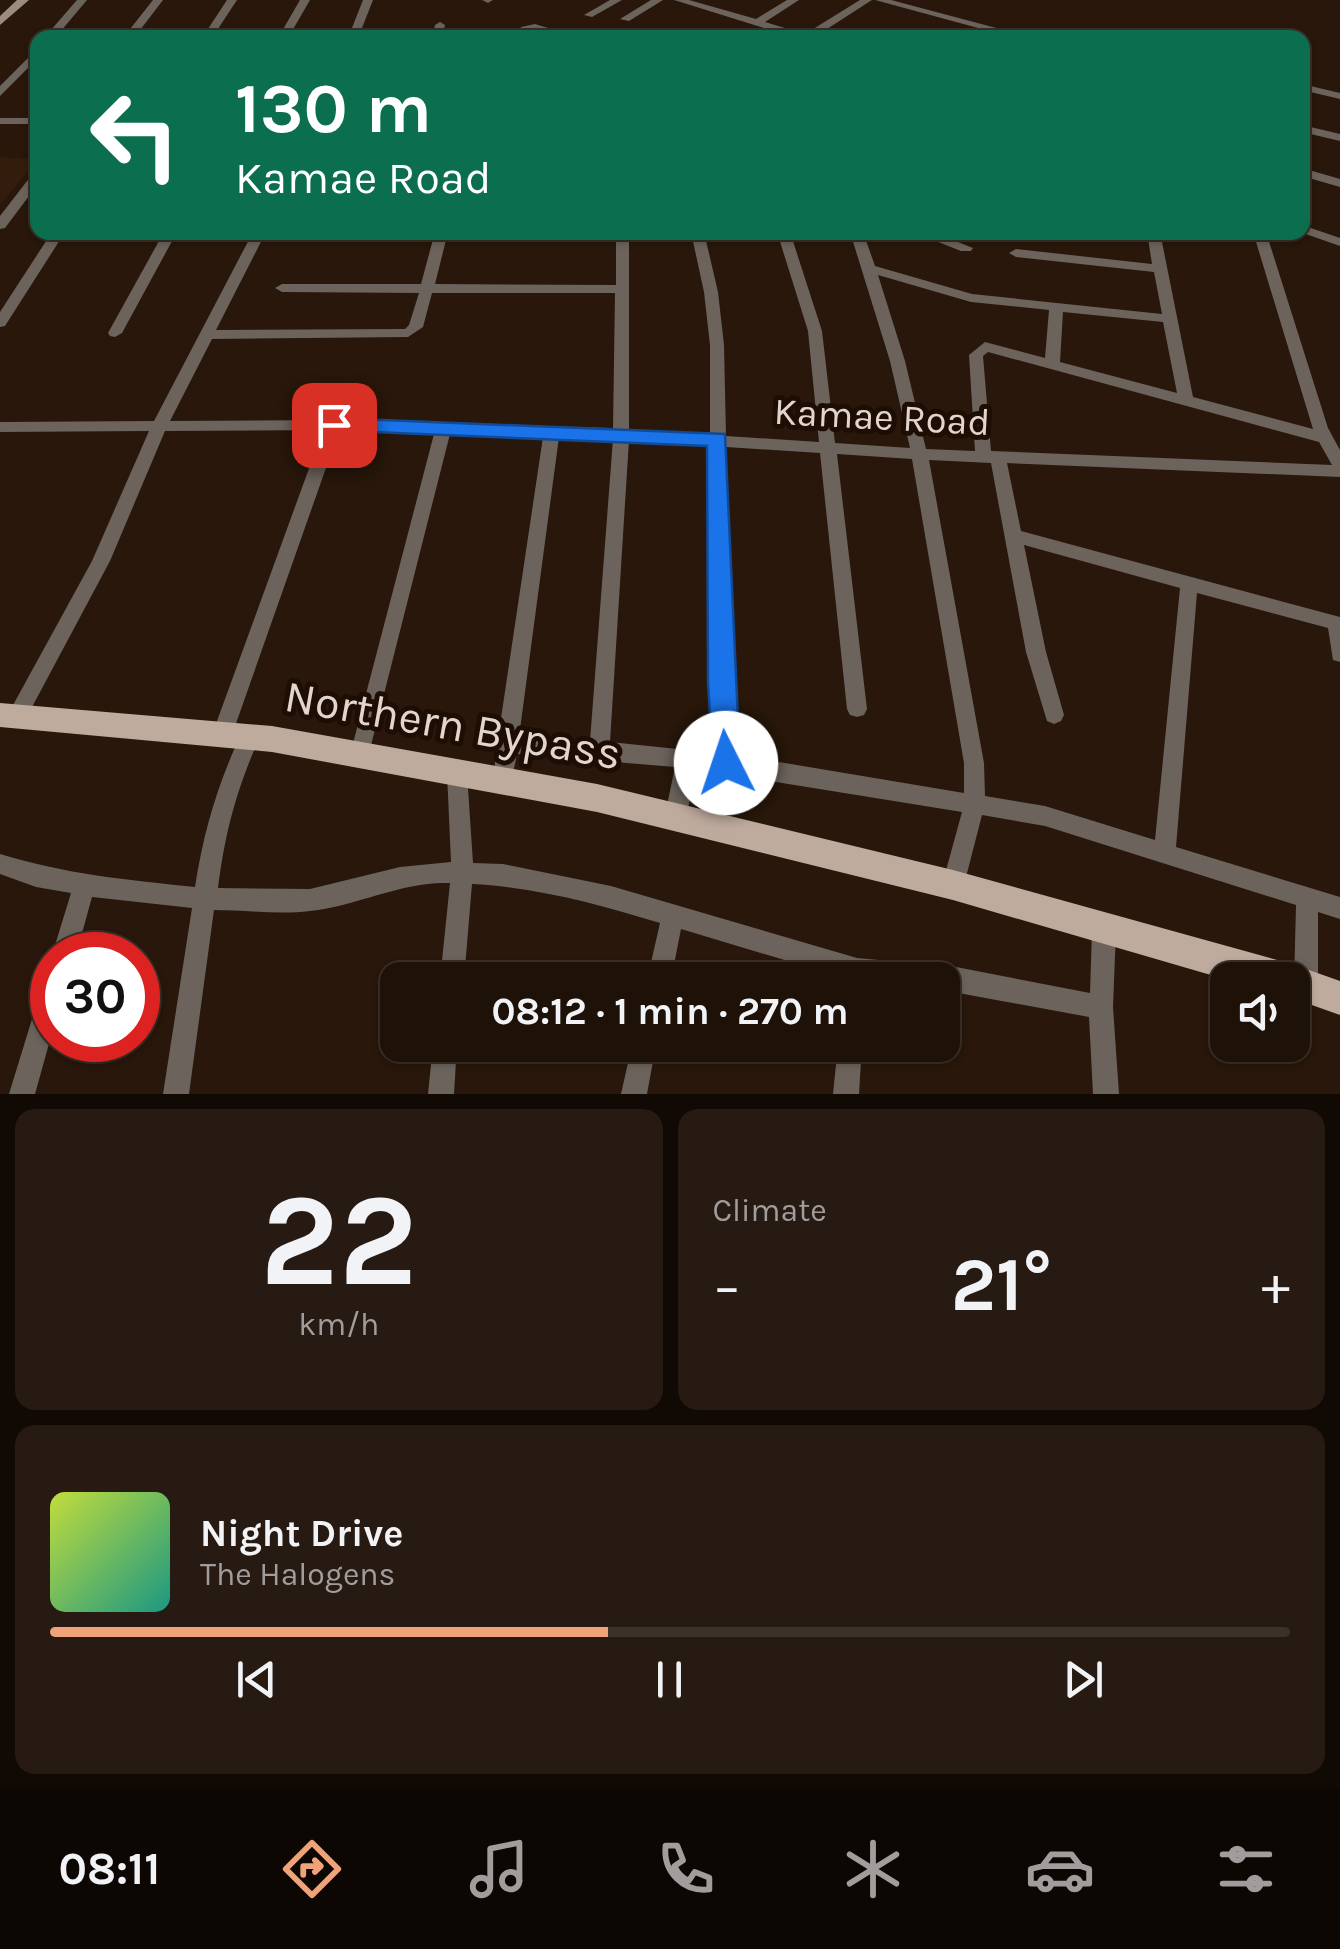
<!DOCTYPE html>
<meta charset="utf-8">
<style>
:root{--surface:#1e1108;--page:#261a12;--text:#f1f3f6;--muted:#a19d9c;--line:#3c3129;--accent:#f0a279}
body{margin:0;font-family:Karla,sans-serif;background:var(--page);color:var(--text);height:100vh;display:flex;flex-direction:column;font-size:38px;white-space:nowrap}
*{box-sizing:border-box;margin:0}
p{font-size:32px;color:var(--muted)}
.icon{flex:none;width:55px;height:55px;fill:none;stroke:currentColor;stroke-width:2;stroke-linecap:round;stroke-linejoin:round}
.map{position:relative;height:1094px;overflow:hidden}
.drawer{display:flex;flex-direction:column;gap:15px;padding:15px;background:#100904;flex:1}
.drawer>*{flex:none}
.hud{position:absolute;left:30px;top:30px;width:1280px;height:210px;border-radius:20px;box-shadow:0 2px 8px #0004,0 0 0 2px var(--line);background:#0b6e4f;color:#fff;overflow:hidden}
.fabs{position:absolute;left:1210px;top:962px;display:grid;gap:20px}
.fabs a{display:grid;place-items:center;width:100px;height:100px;border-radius:20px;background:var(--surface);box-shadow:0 2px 8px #0004,0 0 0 2px var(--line);font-size:50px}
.speed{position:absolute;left:30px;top:932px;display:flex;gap:20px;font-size:50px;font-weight:700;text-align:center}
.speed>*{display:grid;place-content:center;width:130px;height:130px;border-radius:50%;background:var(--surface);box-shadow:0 2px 8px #0004,0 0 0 2px var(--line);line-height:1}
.speed .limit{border:15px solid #d22;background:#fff;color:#111}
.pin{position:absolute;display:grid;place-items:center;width:85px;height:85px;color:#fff;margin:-42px;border-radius:20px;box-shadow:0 5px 15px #0006}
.me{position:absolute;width:110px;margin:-55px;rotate:356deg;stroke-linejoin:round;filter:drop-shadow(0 0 8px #0008)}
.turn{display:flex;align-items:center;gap:35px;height:210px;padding:0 40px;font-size:45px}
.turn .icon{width:130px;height:130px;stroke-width:2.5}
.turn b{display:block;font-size:70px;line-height:85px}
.big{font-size:75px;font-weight:700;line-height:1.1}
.drawer .card{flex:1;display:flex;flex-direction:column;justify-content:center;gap:15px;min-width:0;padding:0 35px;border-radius:20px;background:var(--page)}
.drawer .dial{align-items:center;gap:0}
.dial b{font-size:130px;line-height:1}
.song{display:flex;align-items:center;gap:30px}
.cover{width:120px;height:120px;border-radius:15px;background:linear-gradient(135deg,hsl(70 70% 55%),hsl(170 70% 35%))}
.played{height:10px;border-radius:5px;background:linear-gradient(90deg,var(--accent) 45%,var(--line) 45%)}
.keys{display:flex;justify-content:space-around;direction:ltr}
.heat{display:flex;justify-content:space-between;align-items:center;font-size:55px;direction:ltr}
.drawer .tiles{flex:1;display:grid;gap:15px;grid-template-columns:1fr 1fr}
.card:last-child{grid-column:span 2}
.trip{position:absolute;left:380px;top:962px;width:580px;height:100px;border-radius:20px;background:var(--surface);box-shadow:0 2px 8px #0004,0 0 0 2px var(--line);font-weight:700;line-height:100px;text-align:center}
.menu{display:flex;height:160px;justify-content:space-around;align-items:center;background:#0c0703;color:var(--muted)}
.menu .icon{width:70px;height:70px}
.menu .on{color:var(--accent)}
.menu b{font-size:45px;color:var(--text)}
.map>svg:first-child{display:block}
.built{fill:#331c0b}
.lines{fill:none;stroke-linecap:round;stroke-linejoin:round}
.street{fill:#6c635c;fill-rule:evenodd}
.secondary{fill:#9b8c81;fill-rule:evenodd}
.primary{fill:#bfab9e;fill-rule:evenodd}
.route{fill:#1a73e8;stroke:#114b97;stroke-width:2.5}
.labels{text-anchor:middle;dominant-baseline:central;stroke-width:10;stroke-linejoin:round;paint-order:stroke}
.street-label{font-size:38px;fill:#e1d5cd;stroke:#1e0d03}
.near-street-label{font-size:45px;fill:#e1d5cd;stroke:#1e0d03}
</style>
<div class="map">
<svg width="1340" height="1094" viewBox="0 0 1340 1094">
<rect width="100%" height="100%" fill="#28170a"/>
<!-- built -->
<path class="built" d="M0,157L38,159L0,205Z"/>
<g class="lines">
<!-- street -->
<path class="street" d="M77,0H87L55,38H44Z
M153,0H163L134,38H123Z
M227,0H237L212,38H202Z
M300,0H310L288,38H278Z
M363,0H373L358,38H348Z
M482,0H493L488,3Z
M610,0H622L592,17L584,15Z
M651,0H663L629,21L620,19Z
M674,0H689L756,19L787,0H799L765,22L805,34L860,0H872L813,38H796Z
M875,0H891L1034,38H1015Z
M440,22L445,25L442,38H432L435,25Z
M535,24L574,36L575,38C559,38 544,30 530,31L528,38H518L521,27Z
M38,48V58L0,96V86Z
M1302,84L1340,93V99L1302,90Z
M0,118H38V124H0Z
M1302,125L1340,134V141L1302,132Z
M1302,168L1340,179V187L1302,176Z
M38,171V184L5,228L0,229V216L34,172Z
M1302,225L1340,238V246L1300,232H1302Z
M52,232H65L5,326L0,327V312Z
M164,232H177L122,333L115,337L110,336L108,333Z
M253,232H266L216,330L405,329L409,325L419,293L282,292L275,288L282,284H421L435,232H448L435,284L616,285V240L487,236L481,232H629V429L710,434V345L704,292L691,232H704L718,292L724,345L726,436L819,442L808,331L777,232H790L822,331L835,443L910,448L890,361L850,232H863L875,266L972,294L1162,314L1154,272L1016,257L1009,253L1016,249L1152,264L1147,232H1160L1193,397L1313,429L1253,232H1266L1328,428L1340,450V477L1007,463L1021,531L1340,617V662L1333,660L1328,628L1197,593L1176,847L1340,897V919L1318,912V985L1314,993L1306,997L1298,993L1294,985L1296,905L1045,826L982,815L964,885L961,893L953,896L945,893L942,885L962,812L695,769L687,815L684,822L676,825L668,822L665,815L675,767L517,754L510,788L503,790L496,788L493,781L497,745L543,437L450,434L367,761L360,764L353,761L350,755L434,434L339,431L233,732L230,738L223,741L216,738L213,732L323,430L165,431L110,561L24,722L17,725L10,722L7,716L92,561L149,431L0,432V422L154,421ZM878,275L971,302L1049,310L1045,358L985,342L969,355L975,451L926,449L905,361ZM432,293H615L613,428L333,420L170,421L212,339L408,337L423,327ZM1063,312L1163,322L1177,393L1060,362ZM988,352L1319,442L1332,465L991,451L983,356ZM559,437L613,439L590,741L519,737ZM629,440L710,445L711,683L716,753L610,742ZM726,447L820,453L847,709L850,715L857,717L864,715L867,709L837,454L912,459L964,763V793L737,755L731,683ZM929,460L991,463L1026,652L1047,721L1054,724L1061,721L1064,715L1046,652L1024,545L1180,588L1155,840L1045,806L985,796L984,763Z
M913,232H933L973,248L971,251H961Z
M250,727L257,730L260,736C236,792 226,828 218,888L310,889L400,867L451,862L447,773L450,766L457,764L464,766L467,773L473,863L503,864L611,886L857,958L956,967L1090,993L1092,930L1096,922L1104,919L1112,922L1116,930L1113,1007L1119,1094H1093L1089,1017L942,990V980H851L681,929L671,980H647L660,923C599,904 535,887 472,884L464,980H440L450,883C402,881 357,906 310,911C279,915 245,910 214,910L189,1094H163L192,908L92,897L76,955H52L71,893L36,887L0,874V854C64,874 129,880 195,887C204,829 218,783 243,730Z
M52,981V1033L35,1094H9L40,993L44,985Z
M433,1045H457L454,1094H428Z
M632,1045H656L647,1094H621Z
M838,1045H862L859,1094H833Z"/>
<!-- secondary -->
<path class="secondary" d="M17,0H29L0,25V16Z"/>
<!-- primary -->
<path class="primary" d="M0,703L272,726L597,784L953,870L1292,964L1340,981V1015L1292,998V980H1228L953,900L597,812L272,752L0,727Z"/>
</g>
<!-- route -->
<path class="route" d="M334,418L725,434L740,763L736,771L726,775L717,771L713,763L708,683L707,446L326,430L323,425Z"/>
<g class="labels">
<!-- street labels -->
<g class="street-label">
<text transform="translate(882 417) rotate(3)">Kamae Road</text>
</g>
<!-- near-street labels -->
<g class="near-street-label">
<text transform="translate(453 725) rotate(10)">Northern Bypass</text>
</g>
</g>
</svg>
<div class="fabs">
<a><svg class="icon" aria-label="sound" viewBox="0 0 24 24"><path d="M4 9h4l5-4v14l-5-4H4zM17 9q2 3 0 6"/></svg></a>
</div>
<div class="speed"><div class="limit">30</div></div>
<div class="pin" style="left:334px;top:425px;background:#d93025"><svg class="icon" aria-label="arrive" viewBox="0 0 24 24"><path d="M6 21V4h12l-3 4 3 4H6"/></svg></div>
<svg class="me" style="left:726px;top:763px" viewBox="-20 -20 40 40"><circle r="19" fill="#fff"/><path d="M0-13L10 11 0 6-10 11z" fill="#1a73e8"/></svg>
<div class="trip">08:12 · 1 min · 270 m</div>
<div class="hud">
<div class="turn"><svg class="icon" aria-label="left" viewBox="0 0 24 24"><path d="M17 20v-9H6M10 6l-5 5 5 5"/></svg><div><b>130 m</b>Kamae Road</div></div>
</div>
</div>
<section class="drawer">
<div class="tiles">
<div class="card dial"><b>22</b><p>km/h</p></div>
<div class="card"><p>Climate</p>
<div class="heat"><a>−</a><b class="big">21°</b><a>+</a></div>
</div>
<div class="card">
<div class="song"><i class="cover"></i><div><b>Night Drive</b><p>The Halogens</p></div></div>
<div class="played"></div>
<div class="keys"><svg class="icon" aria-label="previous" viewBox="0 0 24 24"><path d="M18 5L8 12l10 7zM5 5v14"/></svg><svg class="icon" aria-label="pause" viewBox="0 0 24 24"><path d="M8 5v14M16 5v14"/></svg><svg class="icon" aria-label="next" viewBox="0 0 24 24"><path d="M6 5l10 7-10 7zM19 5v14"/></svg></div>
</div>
</div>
</section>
<nav class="menu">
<b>08:11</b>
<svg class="icon on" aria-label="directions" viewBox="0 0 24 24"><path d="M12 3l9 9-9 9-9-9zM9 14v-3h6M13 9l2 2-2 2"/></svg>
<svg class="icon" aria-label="music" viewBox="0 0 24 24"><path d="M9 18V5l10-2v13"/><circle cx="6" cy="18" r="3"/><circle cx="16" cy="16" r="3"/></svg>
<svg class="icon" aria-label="phone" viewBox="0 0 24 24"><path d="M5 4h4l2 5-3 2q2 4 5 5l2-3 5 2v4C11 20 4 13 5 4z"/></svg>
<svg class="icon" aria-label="climate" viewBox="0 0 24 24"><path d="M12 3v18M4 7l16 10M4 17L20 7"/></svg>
<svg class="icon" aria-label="car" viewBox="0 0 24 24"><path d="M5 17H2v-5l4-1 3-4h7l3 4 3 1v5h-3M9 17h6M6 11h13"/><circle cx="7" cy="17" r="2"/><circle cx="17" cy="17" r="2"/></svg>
<svg class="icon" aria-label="filters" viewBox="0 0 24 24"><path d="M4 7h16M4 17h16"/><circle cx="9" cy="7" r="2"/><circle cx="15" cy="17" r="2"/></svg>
</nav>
